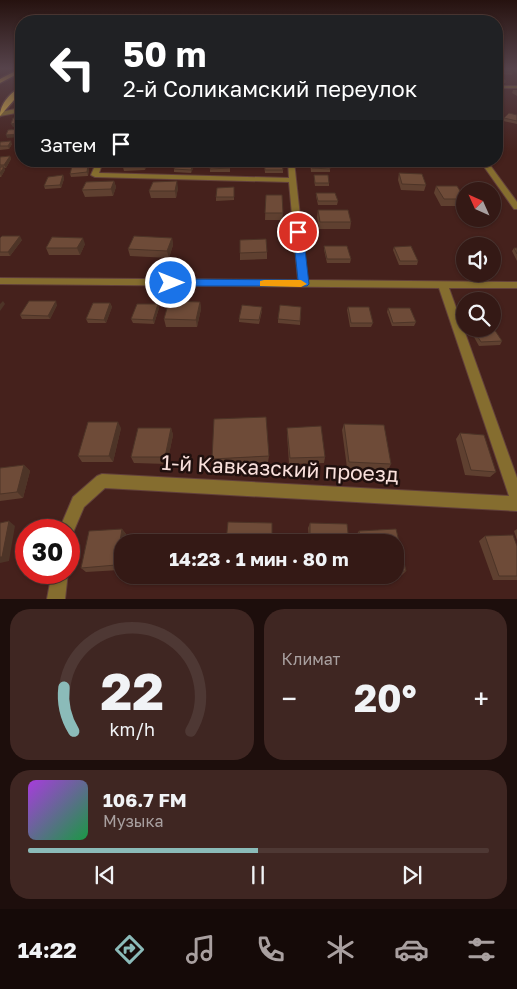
<!DOCTYPE html>
<html lang="ru">
<meta charset="utf-8">
<style>
:root{--surface:#341915;--page:#3f2622;--text:#f1f3f6;--muted:#a9a0a0;--line:#4e3834;--accent:#8bbbb9}
body{margin:0;font-family:"Golos Text",sans-serif;background:var(--page);color:var(--text);height:100vh;display:flex;flex-direction:column;font-size:19px;white-space:nowrap}
*{box-sizing:border-box;margin:0}
p{font-size:16px;color:var(--muted)}
.icon{flex:none;width:28px;height:28px;fill:none;stroke:currentColor;stroke-width:2;stroke-linecap:round;stroke-linejoin:round}
.map{position:relative;height:599px;overflow:hidden}
.side{display:flex;flex-direction:column;gap:10px;padding:10px;background:#1d0e0c;flex:1}
.side>*{flex:none}
.guide{position:absolute;left:15px;top:15px;width:488px;height:152px;border-radius:20px;box-shadow:0 1px 4px #0004,0 0 0 1px var(--line);background:#202124;color:#fff;overflow:hidden}
.needle{width:32px;rotate:315deg}
.fabs{position:absolute;left:456px;top:182px;display:grid;gap:10px}
.fabs a{display:grid;place-items:center;width:45px;height:45px;border-radius:50%;background:var(--surface);box-shadow:0 1px 4px #0004,0 0 0 1px var(--line);font-size:25px}
.speed{position:absolute;left:15px;top:519px;display:flex;gap:10px;font-size:25px;font-weight:700;text-align:center}
.speed>*{display:grid;place-content:center;width:65px;height:65px;border-radius:50%;background:var(--surface);box-shadow:0 1px 4px #0004,0 0 0 1px var(--line);line-height:1}
.speed .limit{border:8px solid #d22;background:#fff;color:#111}
.pin{position:absolute;display:grid;place-items:center;width:42px;height:42px;color:#fff;margin:-21px;border:2px solid #fff;border-radius:50%;box-shadow:0 1px 5px #0007}
.me{position:absolute;width:55px;margin:-28px;rotate:90deg;stroke-linejoin:round;filter:drop-shadow(0 0 4px #0008)}
.turn{display:flex;align-items:center;gap:18px;height:105px;padding:0 25px;font-size:22px}
.turn .icon{width:65px;height:65px;stroke-width:2.5}
.turn b{display:block;font-size:35px;line-height:42px}
.then{display:flex;align-items:center;height:48px;padding:0 25px;background:#0003;gap:10px;font-size:19px}
.big{font-size:38px;font-weight:700;line-height:1.1}
.side .card{flex:1;display:flex;flex-direction:column;justify-content:center;gap:8px;min-width:0;padding:0 18px;border-radius:20px;background:var(--page)}
.side .dial{align-items:center;gap:0}
.dial svg{height:130px;overflow:visible;fill:none;stroke:var(--line);stroke-width:7;stroke-linecap:round;text-anchor:middle}
.dial text{fill:var(--text);stroke:none}
.song{display:flex;align-items:center;gap:15px}
.cover{width:60px;height:60px;border-radius:8px;background:linear-gradient(135deg,hsl(280 70% 55%),hsl(140 70% 35%))}
.played{height:5px;border-radius:2px;background:linear-gradient(90deg,var(--accent) 50%,var(--line) 50%)}
.keys{display:flex;justify-content:space-around;direction:ltr}
.heat{display:flex;justify-content:space-between;align-items:center;font-size:28px;direction:ltr}
.side .tiles{flex:1;display:grid;gap:10px;grid-template-columns:1fr 1fr}
.card:last-child{grid-column:span 2}
.trip{position:absolute;left:114px;top:534px;width:290px;height:50px;border-radius:20px;background:var(--surface);box-shadow:0 1px 4px #0004,0 0 0 1px var(--line);font-weight:700;line-height:50px;text-align:center}
.tabs{display:flex;height:80px;justify-content:space-around;align-items:center;background:#150a08;color:var(--muted)}
.tabs .icon{width:35px;height:35px}
.tabs .active{color:var(--accent)}
.tabs b{font-size:22px;color:var(--text)}
.map>svg:first-child{display:block}
.lines{fill:none;stroke-linecap:round;stroke-linejoin:round}
.minor-casing{stroke:#62403b;stroke-width:2}
.primary-casing{stroke:#62403b;stroke-width:3}
.minor{fill:#856d2f;fill-rule:evenodd}
.primary{fill:#d6af44;fill-rule:evenodd}
.wall{fill:#5f4030}
.shaded-wall{fill:#4d3427}
.building{fill:#6e4b38;stroke:#4d3427}
.route{fill:#1a73e8;stroke:#114b97}
.slow{fill:#f59e0b}
.labels{text-anchor:middle;dominant-baseline:central;stroke-width:5;stroke-linejoin:round;paint-order:stroke}
.near-street-label{font-size:21px;fill:#f9e0dc;stroke:#20100e}
</style>
<div class="map">
<svg width="517" height="599" viewBox="0 0 517 599">
<rect width="100%" height="100%" fill="#45211c"/>
<g class="lines">
<!-- minor casing -->
<g class="minor-casing">
<path id="minor" d="M496,86H517V88H496Z
M21,108V112L0,116V112Z
M97,161H103L99,173L289,178L288,161H294L307,280L517,282V288H449L517,478V511L105,488L84,507L72,535L69,537V530H59L73,497L97,476L102,474L509,496L439,288L0,284V278L298,280L289,182L95,177L91,175Z
M480,161H487L517,202V209H514Z
M52,572H68L65,599H47Z"/>
</g>
<!-- primary casing -->
<g class="primary-casing">
<path id="primary" d="M21,68V72L0,83V79Z
M21,87V92L0,116C0,104 11,92 21,87Z"/>
</g>
<!-- minor -->
<use href="#minor" class="minor"/>
<!-- primary -->
<use href="#primary" class="primary"/>
</g>
<!-- wall -->
<path class="wall" d="M499,68L513,72L512,75L502,74L498,71Z
M514,68H517V73L513,71Z
M496,77L506,81L505,83H496Z
M513,90H517V96L512,93Z
M517,115V124L503,121L504,118Z
M0,143L12,144L9,149L0,150Z
M10,156L11,159L6,168H4L5,170L1,177H0V157Z
M123,161H148L145,170L124,171L122,164Z
M230,161V172H210V169Z
M264,161L283,170V173H265Z
M310,161H329L330,169V172H311Z
M395,161H414L416,165L415,168H399Z
M195,164L191,173L174,172V169Z
M88,165L89,168L88,176L71,177L70,174Z
M399,173L426,185L424,191L401,190L398,180Z
M63,175L64,179L61,188L45,189L44,186Z
M314,175L329,183V186H315L314,179Z
M114,181L116,187L113,196L85,197L82,190Z
M436,186L465,198V201L463,206H441L434,193Z
M234,187V200L216,201V197Z
M469,187L490,191H469L468,190Z
M178,188L176,198H151L149,191Z
M316,193L338,201L337,205H318L316,196Z
M266,195L283,213L282,220H265Z
M318,210L351,222L350,229H319L317,217Z
M0,238L22,240L10,256H0Z
M172,238L173,245L169,258L130,256L128,249Z
M240,240L267,252V259L240,260Z
M85,244L80,255H49L46,248Z
M324,246L351,259L350,263H327L324,250Z
M394,247L418,261L417,265H399L393,250Z
M514,248H517V261L512,251Z
M200,302L201,309L197,327H166L164,319Z
M110,303L112,307L106,323H88L86,319Z
M158,304L159,308L154,324L133,323L131,319Z
M57,305L50,319H22L20,315Z
M301,307L300,325L278,323V319Z
M348,307L373,323L371,327H350L347,310Z
M388,308L416,322L414,326H392L387,312Z
M262,311L259,324L239,322V319Z
M471,329H492L502,341L500,345L479,346L470,330Z
M344,424L391,464L388,470L347,468L342,430Z
M121,428L113,462H82L78,456Z
M171,428L173,435L167,464L134,463L131,457Z
M287,428L325,457L324,463L289,464L287,434Z
M460,433L496,472L490,477L465,475L456,439Z
M269,456L268,462L214,465L212,459Z
M24,465L30,471L23,498L0,501V468Z
M310,523L349,542H309L308,528Z
M122,529L126,534L124,542H122V554L120,570L86,572L81,568Z
M396,529L406,571L402,575H395V542H357L356,535L359,531Z
M517,529V540L514,531Z
M485,536L517,546V580H493L479,541Z
M363,575H395L363,576Z"/>
<!-- shaded-wall -->
<path class="shaded-wall" d="M21,122V126L13,127L11,124Z
M21,129V135L20,137L7,138L6,135Z
M11,141L12,144L9,149L8,146Z
M10,156L11,159L6,168L4,165Z
M145,161H148L145,170L144,164Z
M194,161L195,164L191,173V170Z
M88,165L89,168L88,176L87,172Z
M4,167L5,170L1,177L0,173Z
M63,175L64,179L61,188L60,185Z
M114,181L116,187L113,196L111,189Z
M177,181L178,188L176,198L175,191Z
M20,236L22,240L10,256L8,252Z
M83,238L85,244L80,255L77,248Z
M172,238L173,245L169,258L167,251Z
M3,301L5,304L0,311V304Z
M56,301L57,305L50,319L48,316Z
M200,302L201,309L197,327L196,320Z
M110,303L112,307L106,323L104,320Z
M158,304L159,308L154,324L153,320Z
M118,422L121,428L113,462L109,456Z
M171,428L173,435L167,464L165,457Z
M24,465L30,471L23,498L17,492Z
M9,521L15,526L9,561L0,563V557Z
M122,529L126,534L124,542H122V554L120,570L116,565Z"/>
<!-- building -->
<path class="building" d="M499,68L509,69L513,72H503Z
M496,77H501L506,81H496Z
M509,113L517,115V121L504,118Z
M21,117V122L11,124L13,118Z
M21,129L19,134L6,135L8,130Z
M11,141L8,146H0V142Z
M10,156L4,165H0V157Z
M123,161H145L144,164H122Z
M177,161H194L191,170L174,169Z
M211,161H230V168L210,169Z
M264,161H282L283,170H265Z
M311,161H329L330,169L312,168Z
M398,161H414L416,165H399Z
M88,165L87,172L70,174L72,166Z
M0,167H4L0,173Z
M399,173L422,174L426,185L402,184Z
M63,175L60,185L44,186L48,177Z
M314,175H328L329,183H315Z
M114,181L111,189L82,190L86,182Z
M177,181L175,191H149L153,182Z
M436,186H457L465,199H444Z
M234,187V197H216L217,188Z
M469,187H487L490,191H472Z
M316,193H335L338,201H318Z
M266,195H282L283,213H265Z
M318,210H348L351,222H320Z
M2,236H20L8,252H0V238Z
M134,236L172,238L167,251L128,249Z
M52,237L83,238L77,248H46Z
M266,239L267,252L240,253V240Z
M324,246H347L351,259H327Z
M411,246L418,261H400L394,247Z
M514,248H517V254Z
M29,301H56L48,316L20,315Z
M169,301L200,302L196,320L164,319Z
M93,303H110L104,320L86,319Z
M137,304H158L153,320L131,319Z
M242,305L262,307L259,320L239,319Z
M280,305L301,307L300,321L278,319Z
M348,307H369L373,323H351Z
M388,308H410L416,322L393,323Z
M492,326L502,341L481,342L473,329H492Z
M266,417L269,456L212,459L214,419Z
M88,422H118L109,456H78Z
M344,424L384,425L391,464L349,462Z
M321,426L325,457L290,458L287,428Z
M138,428H171L165,457H131Z
M460,433L484,435L496,472L471,470Z
M24,465L17,492L0,494V468Z
M9,521L2,557H0V523Z
M228,522L272,523V542H226Z
M310,523L347,524L349,542H310Z
M122,529L116,565L81,568L89,531Z
M396,529L406,571H395V542H361L359,531Z
M513,535L517,546V576H499L485,536Z"/>
<!-- sky -->
<linearGradient id="sky" x2="0" y2="1"><stop stop-color="#26120f"/><stop offset="0.45" stop-color="#56434b"/><stop offset="1" stop-color="#56434b" stop-opacity="0"/></linearGradient>
<rect width="517" height="152" fill="url(#sky)"/>
<!-- route -->
<path class="route" d="M298,229L303,232L309,284L307,286H171L165,283L171,279L298,280L293,232Z"/>
<!-- slow -->
<path class="slow" d="M264,280H301L307,284L301,287L260,286V281Z"/>
<g class="labels">
<!-- near-street labels -->
<g class="near-street-label">
<text transform="translate(280 468) rotate(3)">1-й Кавказский проезд</text>
</g>
</g>
</svg>
<div class="fabs">
<a><svg class="needle" viewBox="-14 -14 28 28"><path d="M0-13l5 13h-10z" fill="#e53935"/><path d="M0 13l5-13h-10z" fill="#a9a0a0"/></svg></a>
<a><svg class="icon" aria-label="sound" viewBox="0 0 24 24"><path d="M4 9h4l5-4v14l-5-4H4zM17 9q2 3 0 6"/></svg></a>
<a><svg class="icon" aria-label="search" viewBox="0 0 24 24"><circle cx="10" cy="10" r="6"/><path d="M15 15l6 6"/></svg></a>
</div>
<div class="speed"><div class="limit">30</div></div>
<div class="pin" style="left:298px;top:232px;background:#d93025"><svg class="icon" aria-label="arrive" viewBox="0 0 24 24"><path d="M6 21V4h12l-3 4 3 4H6"/></svg></div>
<svg class="me" style="left:171px;top:283px" viewBox="-20 -20 40 40"><circle r="17" fill="#1a73e8" stroke="#fff" stroke-width="3"/><path d="M0-11L8 9 0 5-8 9z" fill="#fff"/></svg>
<div class="trip">14:23 · 1 мин · 80 m</div>
<div class="guide">
<div class="turn"><svg class="icon" aria-label="left" viewBox="0 0 24 24"><path d="M17 20v-9H6M10 6l-5 5 5 5"/></svg><div><b>50 m</b>2-й Соликамский переулок</div></div>
<div class="then">Затем<svg class="icon" aria-label="arrive" viewBox="0 0 24 24"><path d="M6 21V4h12l-3 4 3 4H6"/></svg></div>
</div>
</div>
<section class="side">
<div class="tiles">
<div class="card dial"><svg viewBox="0 0 100 80">
<path d="M14 69A42 42 0 1 1 86 69"/>
<path d="M14 69A42 42 0 0 1 8 42" stroke="#8bbbb9"/>
<text x="50" y="56" font-size="32" font-weight="700">22</text>
<text x="50" y="72" font-size="11">km/h</text>
</svg></div>
<div class="card"><p>Климат</p>
<div class="heat"><a>−</a><b class="big">20°</b><a>+</a></div>
</div>
<div class="card">
<div class="song"><i class="cover"></i><div><b>106.7 FM</b><p>Музыка</p></div></div>
<div class="played"></div>
<div class="keys"><svg class="icon" aria-label="previous" viewBox="0 0 24 24"><path d="M18 5L8 12l10 7zM5 5v14"/></svg><svg class="icon" aria-label="pause" viewBox="0 0 24 24"><path d="M8 5v14M16 5v14"/></svg><svg class="icon" aria-label="next" viewBox="0 0 24 24"><path d="M6 5l10 7-10 7zM19 5v14"/></svg></div>
</div>
</div>
</section>
<nav class="tabs">
<b>14:22</b>
<svg class="icon active" aria-label="directions" viewBox="0 0 24 24"><path d="M12 3l9 9-9 9-9-9zM9 14v-3h6M13 9l2 2-2 2"/></svg>
<svg class="icon" aria-label="music" viewBox="0 0 24 24"><path d="M9 18V5l10-2v13"/><circle cx="6" cy="18" r="3"/><circle cx="16" cy="16" r="3"/></svg>
<svg class="icon" aria-label="phone" viewBox="0 0 24 24"><path d="M5 4h4l2 5-3 2q2 4 5 5l2-3 5 2v4C11 20 4 13 5 4z"/></svg>
<svg class="icon" aria-label="climate" viewBox="0 0 24 24"><path d="M12 3v18M4 7l16 10M4 17L20 7"/></svg>
<svg class="icon" aria-label="car" viewBox="0 0 24 24"><path d="M5 17H2v-5l4-1 3-4h7l3 4 3 1v5h-3M9 17h6M6 11h13"/><circle cx="7" cy="17" r="2"/><circle cx="17" cy="17" r="2"/></svg>
<svg class="icon" aria-label="filters" viewBox="0 0 24 24"><path d="M4 7h16M4 17h16"/><circle cx="9" cy="7" r="2"/><circle cx="15" cy="17" r="2"/></svg>
</nav>
